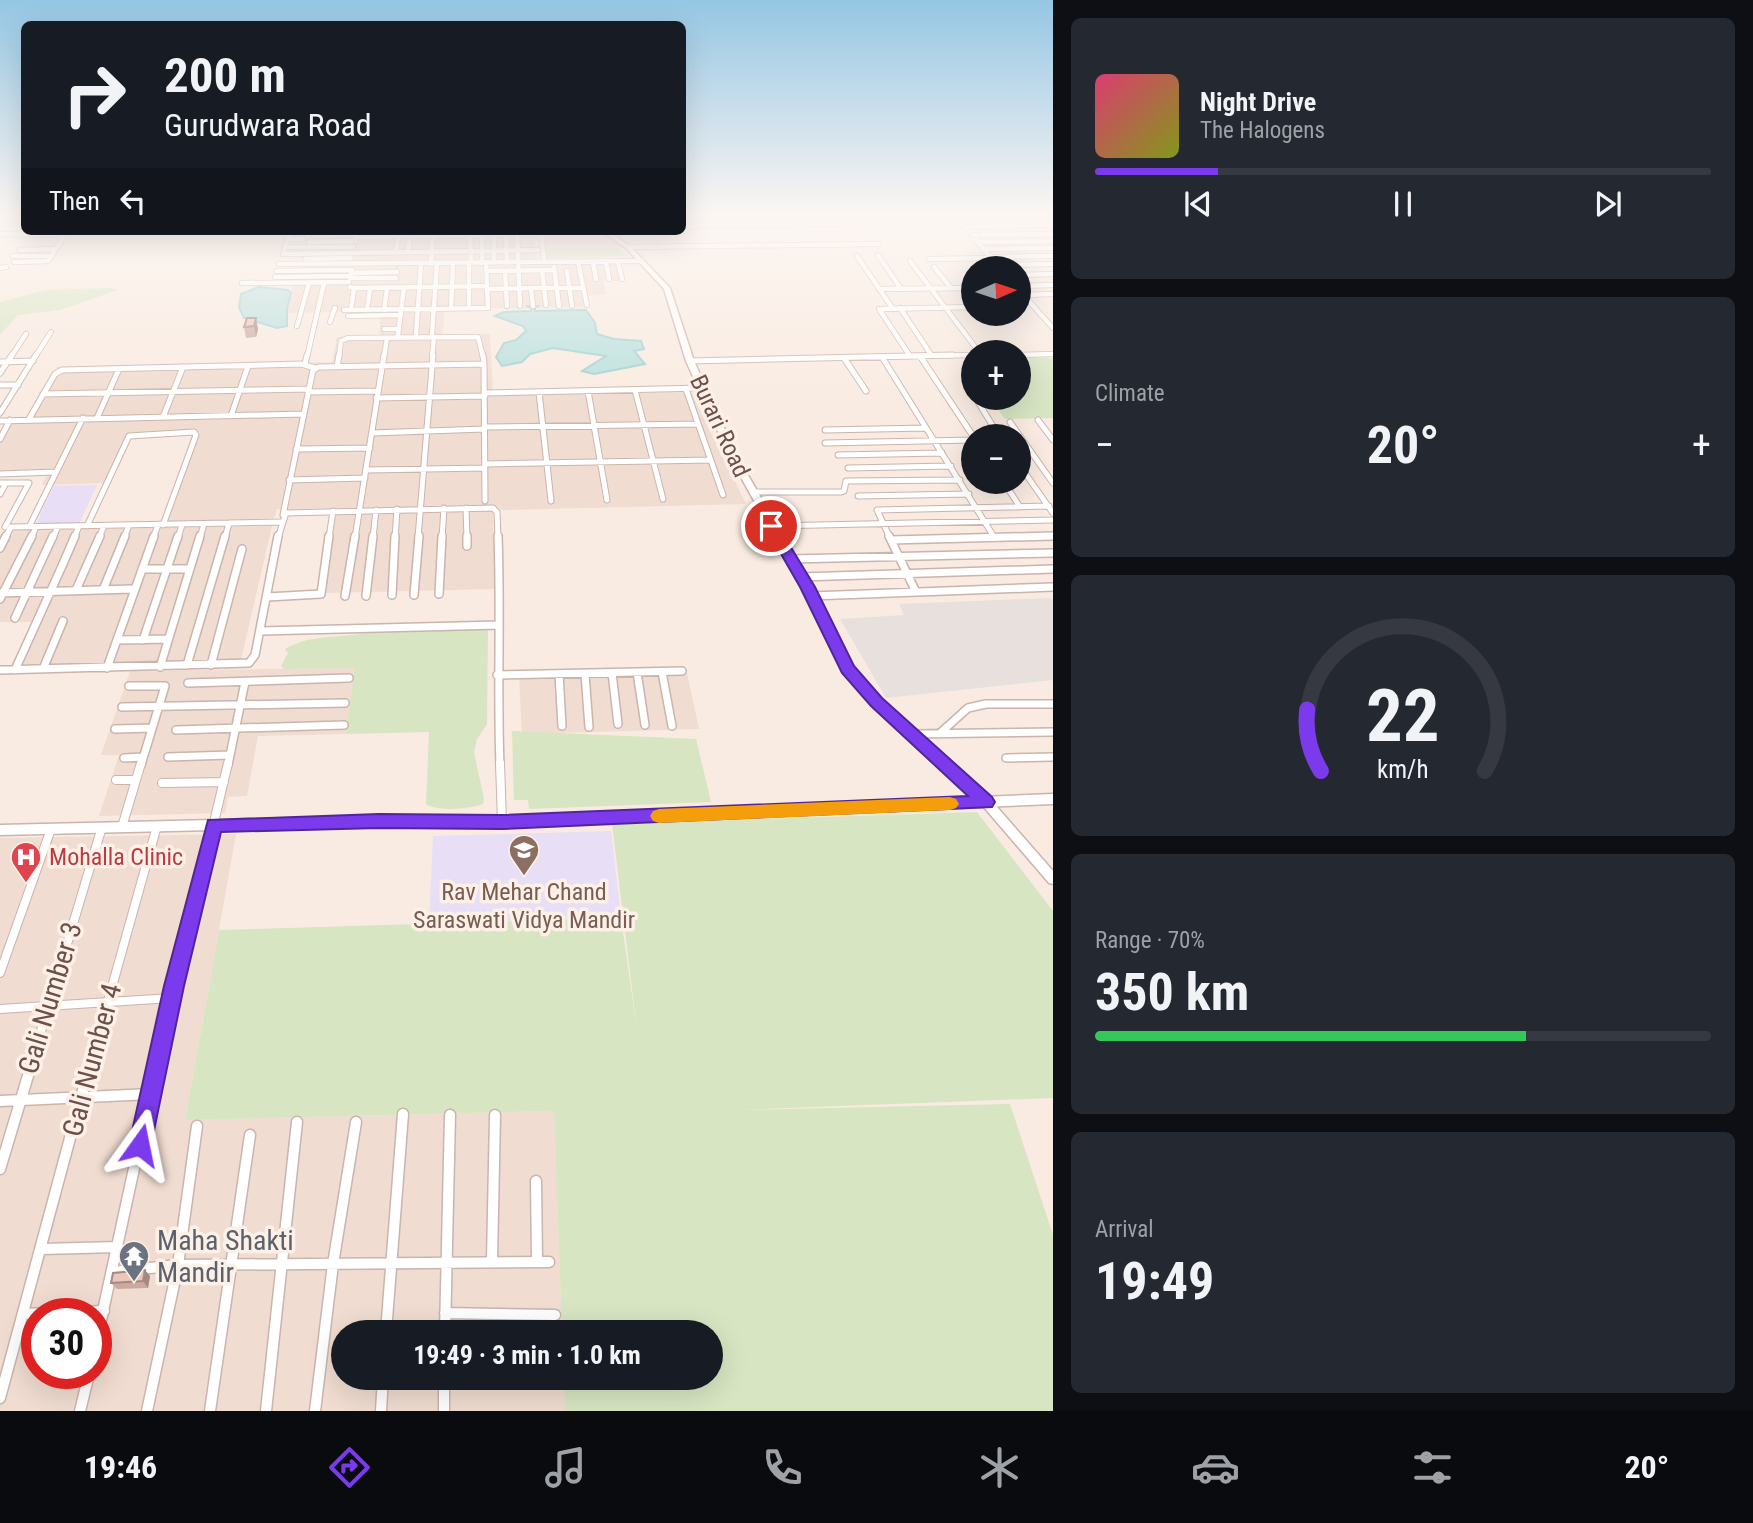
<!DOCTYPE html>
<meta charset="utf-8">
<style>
:root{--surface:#171b24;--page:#242831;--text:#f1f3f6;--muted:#9ea1a6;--line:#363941;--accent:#7c3aed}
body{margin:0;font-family:"Roboto Condensed",sans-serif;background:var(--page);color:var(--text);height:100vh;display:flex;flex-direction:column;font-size:26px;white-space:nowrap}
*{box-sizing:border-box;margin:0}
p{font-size:23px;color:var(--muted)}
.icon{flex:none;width:38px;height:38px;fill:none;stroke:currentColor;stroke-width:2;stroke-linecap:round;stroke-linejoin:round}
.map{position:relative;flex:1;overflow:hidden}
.panel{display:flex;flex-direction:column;gap:18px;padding:18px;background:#0d0f14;width:700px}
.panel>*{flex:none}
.hud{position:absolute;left:21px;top:21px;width:665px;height:214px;border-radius:10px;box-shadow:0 7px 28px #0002;background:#171b24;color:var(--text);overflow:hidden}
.needle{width:46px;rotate:87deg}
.buttons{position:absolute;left:961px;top:256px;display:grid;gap:14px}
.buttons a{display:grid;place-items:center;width:70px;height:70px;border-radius:50%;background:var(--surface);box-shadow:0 7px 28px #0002;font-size:35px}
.speed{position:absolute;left:21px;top:1298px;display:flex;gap:14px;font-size:35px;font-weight:700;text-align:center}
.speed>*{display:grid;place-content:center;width:91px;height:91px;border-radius:50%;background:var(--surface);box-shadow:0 7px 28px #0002;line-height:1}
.speed .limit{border:10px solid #d22;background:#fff;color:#111}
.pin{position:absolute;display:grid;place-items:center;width:60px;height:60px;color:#fff;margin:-30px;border:4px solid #fff;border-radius:50%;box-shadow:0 2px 7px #0007}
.me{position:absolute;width:77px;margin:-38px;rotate:12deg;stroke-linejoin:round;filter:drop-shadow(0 0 5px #0008)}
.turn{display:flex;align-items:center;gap:24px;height:147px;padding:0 28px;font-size:32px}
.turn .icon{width:91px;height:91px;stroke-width:2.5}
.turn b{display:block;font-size:49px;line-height:60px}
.then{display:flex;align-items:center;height:66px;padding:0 28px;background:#0003;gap:14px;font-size:26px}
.big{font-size:52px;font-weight:700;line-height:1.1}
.panel .tile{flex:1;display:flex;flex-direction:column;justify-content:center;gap:10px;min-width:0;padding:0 24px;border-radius:10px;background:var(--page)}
.panel .dial{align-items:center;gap:0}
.dial svg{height:182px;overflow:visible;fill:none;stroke:var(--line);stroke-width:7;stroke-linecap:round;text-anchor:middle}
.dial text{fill:var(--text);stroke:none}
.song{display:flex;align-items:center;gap:21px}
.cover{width:84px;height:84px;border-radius:10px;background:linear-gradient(135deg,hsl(340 70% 55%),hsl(70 70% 35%))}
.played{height:7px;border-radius:4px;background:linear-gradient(90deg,var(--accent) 20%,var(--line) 20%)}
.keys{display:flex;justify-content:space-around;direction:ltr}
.heat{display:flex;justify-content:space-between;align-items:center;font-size:38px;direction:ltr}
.charge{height:10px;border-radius:5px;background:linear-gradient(90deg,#34c759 70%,var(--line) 0)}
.trip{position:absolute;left:331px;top:1320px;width:392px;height:70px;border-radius:35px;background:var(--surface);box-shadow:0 7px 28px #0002;font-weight:700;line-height:70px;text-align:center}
.menu{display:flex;height:112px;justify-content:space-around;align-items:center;background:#090b0e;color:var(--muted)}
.menu .icon{width:49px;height:49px}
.menu .selected{color:var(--accent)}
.menu b{font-size:32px;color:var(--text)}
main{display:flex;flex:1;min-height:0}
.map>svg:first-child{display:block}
.residential{fill:#f0dcd0;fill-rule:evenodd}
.commercial{fill:#f9d9d6}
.industrial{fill:#e8e0dc}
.education{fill:#e8def5}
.green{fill:#d7e5c2}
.water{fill:#b8e0de;stroke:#9fd1cf;stroke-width:2}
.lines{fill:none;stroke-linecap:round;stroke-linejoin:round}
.stream{stroke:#9fd1cf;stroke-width:2}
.minor-far4-casing{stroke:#cbb4ac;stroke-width:6}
.minor-far3-casing{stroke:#cbb4ac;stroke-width:7}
.minor-far2-casing{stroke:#cbb4ac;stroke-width:10}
.minor-far1-casing{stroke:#cbb4ac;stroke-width:10}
.minor-casing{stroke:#cbb4ac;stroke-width:13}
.tertiary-casing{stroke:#cbb4ac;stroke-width:13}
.secondary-casing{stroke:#ceb3aa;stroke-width:3}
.minor-far4{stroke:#fff;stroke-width:4.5}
.minor-far3{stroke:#fff;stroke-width:5}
.minor-far2{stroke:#fff;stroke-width:7}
.minor-far1{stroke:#fff;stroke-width:8}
.minor{stroke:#fff;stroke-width:10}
.tertiary{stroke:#fff;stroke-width:10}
.secondary{fill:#fff;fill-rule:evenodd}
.wall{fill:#cba9a1}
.shaded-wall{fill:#a58a83}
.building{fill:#ecc5bb;stroke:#a58a83;stroke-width:2}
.route{fill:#7c3aed;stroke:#51269a;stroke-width:2}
.slow{fill:#f59e0b}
.labels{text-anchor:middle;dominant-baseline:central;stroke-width:7;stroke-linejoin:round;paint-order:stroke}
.street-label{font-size:24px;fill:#6e504b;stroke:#fdf0e7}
.health-label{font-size:24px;fill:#be3a42;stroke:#fdf0e7;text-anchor:start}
.education-label{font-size:24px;fill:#785e54;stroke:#fdf0e7}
.near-street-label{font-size:28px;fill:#6e504b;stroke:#fdf0e7}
.near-worship-label{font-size:28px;fill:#5b616d;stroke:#fdf0e7;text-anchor:start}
</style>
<main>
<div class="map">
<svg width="1053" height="1411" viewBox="0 0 1053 1411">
<rect width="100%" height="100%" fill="#f9ebe1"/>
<!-- residential -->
<path class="residential" d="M359,231H533L537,263L616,262L625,281H604L606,294L589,295L590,307L445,309L442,335L490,334L493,394L691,392L746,504L503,510L496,506L277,509L274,518L167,522L200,432H129L105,483L42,485L47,475L0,477V439L12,419H31L57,367L332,362L337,337L380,336V311L285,313L293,285L348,284Z
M493,509L495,589L325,593L334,513Z
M272,526L241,660L9,668L34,622H0V544L7,530Z
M356,668L346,734L258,736L247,796L228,797L225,813L99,816L119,755H101L130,671Z
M687,673L699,729L522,734L519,677Z
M236,834L185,1120L554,1111L562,1332H343V1377H564L565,1411H0V838ZM37,1314H96V1374H37Z"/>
<!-- commercial -->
<path class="commercial" d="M543,231H583L571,232V236H605L624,248L546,250L544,236L550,235Z"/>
<!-- industrial -->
<path class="industrial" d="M1051,598L1053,601V680L886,698L840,619L904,615L899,604Z"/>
<!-- education -->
<path class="education" d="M97,485L79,524L35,525L54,486Z
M611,831L621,918L429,923L433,836Z"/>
<!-- green -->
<path class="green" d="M618,248L626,256L547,258L546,250Z
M111,288L118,290L60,310L18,315L0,335V302L45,290Z
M1019,358H1053V418L1005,419L989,397H1018Z
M485,628L488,630L487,724L477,739L474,752L484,799L483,804C470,809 437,812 426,804L429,732L346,734L355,668L284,669L281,666L288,653L285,649C309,635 333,638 359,634C401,628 443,629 485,628Z
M512,731L696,739L711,802L529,809L528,800H514Z
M977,812L1053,911V1098L736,1110L1010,1104L1053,1235V1411H565L564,1377H710V1332H562L554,1111L185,1120L219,930L621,918L637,1030L612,824Z"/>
<!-- water -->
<path class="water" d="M259,287L288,290L291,293L287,308V326L277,328L244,318L239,307L241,294Z
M526,306H539L535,307V311L586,310L595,323L597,334L614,339L641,341L644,349L634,351L645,364L594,374L582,371L606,356L553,348L530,354L522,362L502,366L496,357L504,343L516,340L526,331L523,326L495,316L504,312L531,311L532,308Z"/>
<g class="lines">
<!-- stream -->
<path class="stream" d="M396,273L397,266"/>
<!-- minor-far4 casing -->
<g class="minor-far4-casing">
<path id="minor-far4" d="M953,213L966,228
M0,219H24
M682,226L891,223
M965,227L1053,225
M541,231L544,260
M482,232V263
M506,232L507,263
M517,232L520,306
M470,233L471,263
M0,234L65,235L48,261L14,262
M494,235V263
M972,235L1053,234
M314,236L356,235
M355,237L541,234
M287,239H303
M976,240L999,268
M309,242L355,241
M977,242L1053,241
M285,247H353
M628,247L879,244
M983,249L1053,248
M20,250L56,249
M284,250L291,231
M408,252L410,231
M352,253L538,250
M396,253L399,231
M283,254L352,253
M878,255L901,289
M13,256H52
M857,256L893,309
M990,257L1053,256
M305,259L351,258
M929,259L991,258
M910,261L979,352
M578,262L587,305
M593,262L596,279
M606,262L609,279
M618,262L622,279
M279,264L642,261
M431,264L433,233
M469,264V308
M997,265L1053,264
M554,267L559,306
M934,267L951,288
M0,268L6,267
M542,270L546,305
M277,271L352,270
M487,271L554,270
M505,271L507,306
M567,271L572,306
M351,273L397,272
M1018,275L1053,274
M275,277L351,276
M350,278H396
M242,283L349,282
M1018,286L1053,285
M350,287L354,288L351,310
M354,288L487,286
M532,288H583
M487,289L530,288
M531,289L533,306
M879,289L973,288
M1018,289L1053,328
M1024,295L1053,294
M451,308L453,264
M900,308L932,356
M344,310L488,308L486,263
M367,310L370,289
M384,310L387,289
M348,316L400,315
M330,322L335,308
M297,326L309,283
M384,329H399
M432,334L437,264
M398,335L404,287
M416,335L421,264
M1018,355L1053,354
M910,356L879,309L973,307
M11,357L26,334
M35,357L51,332
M307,357L324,283
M339,357L341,341L348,338L478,337L483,357
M384,357L387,338
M432,357L434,337
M870,357L973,355"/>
</g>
<!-- minor-far3 casing -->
<g class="minor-far3-casing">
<path id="minor-far3" d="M483,355L484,364
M920,356L973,436
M882,357L994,537
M844,358L866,391
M690,361L953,355
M0,362L33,361
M305,364L307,355
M337,367L339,355
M0,373L12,355
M0,385H18
M969,388L973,395
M686,389L723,495
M635,390L663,499
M588,391L607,500
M308,392L377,391
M539,392L551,501
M484,393L702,388
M43,394L309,389
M975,397L999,436
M376,398L485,396
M0,413L36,355
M231,416L248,366
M163,417L183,367
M97,418L119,369
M29,419L55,374L62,370L301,364L315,368
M1038,420L1053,440
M0,421L303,414
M1010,422L1053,483
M484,427L698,424
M825,430L926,428
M372,433L484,429
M0,439L10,420
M825,443L973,440
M296,449L370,448
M838,455L942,453
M1018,463L1053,513
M485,464L711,460
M848,468L951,466
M366,470L485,468
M0,474L55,472
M289,480L365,478
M1003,481L1020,507
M0,483H29L5,527
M752,492H841L844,491L846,481L960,480
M0,494L6,483
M858,496L969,494
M466,508L467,538
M283,515L313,370L319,367L484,364L485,501
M87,526L129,436L194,432L196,435L163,525
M771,526L1053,520
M29,527L83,418
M5,538L11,527L281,522
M31,538L36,527
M53,538L58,526
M74,538L79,526
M99,538L104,526
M124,538L129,525
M153,538L158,525
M178,538L182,525
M200,538L204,524
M225,538L229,523
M278,538L286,513L493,508L497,512L498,538
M329,538L333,511
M355,538L384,355
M373,538L376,510
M395,538L397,509
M418,538L433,355
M442,538L444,508
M890,538L877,510L1049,506
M987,538L1053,536"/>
</g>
<!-- minor-far2 casing -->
<g class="minor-far2-casing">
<path id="minor-far2" d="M467,536V546
M498,536C501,612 497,688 500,765
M889,536L916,592
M891,540L1053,536
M0,548L6,536
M791,559L1053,553
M62,566L75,536
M142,569H190
M801,577L1053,569
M76,590L100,536
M103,590L125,536
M0,593L131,589
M439,594L442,536
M392,595L395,536
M414,595L419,536
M345,596L355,536
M366,596L373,536
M811,596L1053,587
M267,597L321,594L329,536
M0,599L32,536
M15,618L53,536
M261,631L498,625
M117,640L168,639
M143,640L178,536
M187,665L225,536
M211,665L242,549
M160,667L200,536
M107,668L154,536
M43,669L63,621
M0,670L249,663L255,655L278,536
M15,670L62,566
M637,672L645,725
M662,672L672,726
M612,673L618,724
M559,674L562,726
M585,674L589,727
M497,675L682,671
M188,683L349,678
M129,686H165L141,765
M122,707L345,703
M115,729L152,728
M176,730L344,725
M912,734L1053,732
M939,734L968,708L986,704H1053
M168,757L230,755
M124,758L143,757
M1006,758L1053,757
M228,765L245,682"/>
</g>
<!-- minor-far1 casing -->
<g class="minor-far1-casing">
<path id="minor-far1" d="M500,763L502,822
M116,780H136
M162,783L224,782
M122,827L141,763
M0,973L51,829
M0,1009L171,998
M35,1051L102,827
M94,1051L157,826
M160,1051L228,763"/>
</g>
<!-- minor casing -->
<g class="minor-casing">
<path id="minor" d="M0,1101L151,1094
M0,1169L36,1049
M536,1181L537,1261
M41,1249L118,1247
M492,1260L495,1115
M113,1272L178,1265L549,1262
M445,1313L555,1315
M23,1314L104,1311
M386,1332L403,1114
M445,1332L450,1115
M96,1343L160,1049
M444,1377V1411
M0,1398L94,1049
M80,1411L89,1374
M147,1411L178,1265L197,1126
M210,1411L250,1135
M266,1411L297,1122
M315,1411L333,1264L356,1122
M381,1411L383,1377"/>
</g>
<!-- tertiary casing -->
<g class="tertiary-casing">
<path id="tertiary" d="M0,830L378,821L502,822L1053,799"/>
</g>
<!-- secondary casing -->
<g class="secondary-casing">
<path id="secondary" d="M601,231H608L630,246L670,288L694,361L736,454L812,587L851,667L881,699L990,799L1053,871V884L1049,883L982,805L873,705L843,671L802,587L728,454L686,361L664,289L626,248Z"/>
</g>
<!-- minor-far4 -->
<use href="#minor-far4" class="minor-far4"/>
<!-- minor-far3 -->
<use href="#minor-far3" class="minor-far3"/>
<!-- minor-far2 -->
<use href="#minor-far2" class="minor-far2"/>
<!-- minor-far1 -->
<use href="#minor-far1" class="minor-far1"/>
<!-- minor -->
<use href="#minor" class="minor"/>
<!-- tertiary -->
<use href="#tertiary" class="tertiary"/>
<!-- secondary -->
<use href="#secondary" class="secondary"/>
</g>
<!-- wall -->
<path class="wall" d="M247,318L258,329L256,337L246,338L244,327Z
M150,1276L148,1288L117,1289L111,1283Z"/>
<!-- shaded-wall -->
<path class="shaded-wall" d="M256,318L258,329L256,337L254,326Z
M145,1270L150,1276L148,1288L143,1281Z"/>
<!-- building -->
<path class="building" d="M247,318H256L254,326L244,327Z
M145,1270L143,1281L111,1283L113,1273Z"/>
<!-- sky -->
<linearGradient id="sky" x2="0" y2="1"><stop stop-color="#95c6e4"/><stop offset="0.52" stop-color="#fcf6f2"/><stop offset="1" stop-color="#fcf6f2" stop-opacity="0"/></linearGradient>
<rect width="1053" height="411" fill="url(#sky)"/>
<!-- route -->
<path class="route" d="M771,522L778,526L815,587L854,666L882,698L992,797L995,802L992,807L502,829L379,828L221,832L184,986L151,1145L148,1153L140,1157L132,1153L129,1145L164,986L208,820L379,814L502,815L968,796L871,706L842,673L800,587L765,526Z"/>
<!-- slow -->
<path class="slow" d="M950,797L956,799L959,804L956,808L950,810L659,823L653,821L650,816L653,811L659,809Z"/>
<!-- icons -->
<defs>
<g id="school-pin" transform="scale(1.575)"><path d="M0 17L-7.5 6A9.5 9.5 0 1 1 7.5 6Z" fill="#8d6e63" stroke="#fdf0e7"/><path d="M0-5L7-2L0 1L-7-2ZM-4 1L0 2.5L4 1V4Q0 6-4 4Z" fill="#fff"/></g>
<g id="hospital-pin" transform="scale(1.575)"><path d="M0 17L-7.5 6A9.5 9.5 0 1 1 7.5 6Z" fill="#e0444e" stroke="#fdf0e7"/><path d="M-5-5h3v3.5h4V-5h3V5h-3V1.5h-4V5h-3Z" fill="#fff"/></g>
<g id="temple-pin" transform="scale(1.575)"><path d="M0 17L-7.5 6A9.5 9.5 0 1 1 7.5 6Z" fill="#6b7280" stroke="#fdf0e7"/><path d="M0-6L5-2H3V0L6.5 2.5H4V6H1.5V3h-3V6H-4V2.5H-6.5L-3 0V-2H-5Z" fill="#fff"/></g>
</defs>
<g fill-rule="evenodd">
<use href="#school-pin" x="524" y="850"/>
<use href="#hospital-pin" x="26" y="857"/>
<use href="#temple-pin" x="134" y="1256"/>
</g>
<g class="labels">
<!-- street labels -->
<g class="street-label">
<text transform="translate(720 426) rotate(65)">Burari Road</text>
</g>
<!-- health labels -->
<g class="health-label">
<text x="49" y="857">Mohalla Clinic</text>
</g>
<!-- education labels -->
<g class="education-label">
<text x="524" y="892">Rav Mehar Chand<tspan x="524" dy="28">Saraswati Vidya Mandir</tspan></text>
</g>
<!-- near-street labels -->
<g class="near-street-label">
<text transform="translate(50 998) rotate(-73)">Gali Number 3</text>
<text transform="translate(92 1060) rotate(-75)">Gali Number 4</text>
</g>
<!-- near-worship labels -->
<g class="near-worship-label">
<text x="157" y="1240">Maha Shakti<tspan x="157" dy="32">Mandir</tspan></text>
</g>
</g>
</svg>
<div class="buttons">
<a><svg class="needle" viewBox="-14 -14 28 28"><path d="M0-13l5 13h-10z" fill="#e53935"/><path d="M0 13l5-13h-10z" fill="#9ea1a6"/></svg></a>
<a>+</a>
<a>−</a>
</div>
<div class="speed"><div class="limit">30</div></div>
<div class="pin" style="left:771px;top:526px;background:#d93025"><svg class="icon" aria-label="arrive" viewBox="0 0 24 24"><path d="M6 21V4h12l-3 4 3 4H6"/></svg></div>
<svg class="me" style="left:140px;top:1145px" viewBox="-20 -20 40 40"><path d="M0-17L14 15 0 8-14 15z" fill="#7c3aed" stroke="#fff" stroke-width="4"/></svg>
<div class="trip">19:49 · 3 min · 1.0 km</div>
<div class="hud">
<div class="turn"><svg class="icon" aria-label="right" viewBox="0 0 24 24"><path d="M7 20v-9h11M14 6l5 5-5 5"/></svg><div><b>200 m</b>Gurudwara Road</div></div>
<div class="then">Then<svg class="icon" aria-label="left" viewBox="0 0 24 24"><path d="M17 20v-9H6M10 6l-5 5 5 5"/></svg></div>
</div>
</div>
<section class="panel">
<div class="tile">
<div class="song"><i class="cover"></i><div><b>Night Drive</b><p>The Halogens</p></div></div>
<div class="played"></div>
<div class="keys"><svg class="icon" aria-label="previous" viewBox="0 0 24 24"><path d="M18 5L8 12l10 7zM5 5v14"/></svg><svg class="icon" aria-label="pause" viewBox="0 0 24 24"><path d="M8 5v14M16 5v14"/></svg><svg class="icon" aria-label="next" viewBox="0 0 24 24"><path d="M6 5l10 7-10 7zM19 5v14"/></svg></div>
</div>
<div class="tile"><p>Climate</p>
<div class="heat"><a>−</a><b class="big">20°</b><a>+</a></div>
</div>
<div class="tile dial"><svg viewBox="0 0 100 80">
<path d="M14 69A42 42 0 1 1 86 69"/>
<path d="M14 69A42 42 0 0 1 8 42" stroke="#7c3aed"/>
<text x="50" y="56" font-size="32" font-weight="700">22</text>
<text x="50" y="72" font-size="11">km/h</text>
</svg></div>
<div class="tile"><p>Range · 70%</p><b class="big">350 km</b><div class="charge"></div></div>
<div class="tile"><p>Arrival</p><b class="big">19:49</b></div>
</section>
</main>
<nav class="menu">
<b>19:46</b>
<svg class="icon selected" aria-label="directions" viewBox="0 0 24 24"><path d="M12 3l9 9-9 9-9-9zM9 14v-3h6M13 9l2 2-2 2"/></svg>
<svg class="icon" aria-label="music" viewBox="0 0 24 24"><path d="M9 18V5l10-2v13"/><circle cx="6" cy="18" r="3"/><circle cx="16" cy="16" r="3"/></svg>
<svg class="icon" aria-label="phone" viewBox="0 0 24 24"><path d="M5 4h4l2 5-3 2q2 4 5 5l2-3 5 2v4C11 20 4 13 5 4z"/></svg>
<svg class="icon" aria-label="climate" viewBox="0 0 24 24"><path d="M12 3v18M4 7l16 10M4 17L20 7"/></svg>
<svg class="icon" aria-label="car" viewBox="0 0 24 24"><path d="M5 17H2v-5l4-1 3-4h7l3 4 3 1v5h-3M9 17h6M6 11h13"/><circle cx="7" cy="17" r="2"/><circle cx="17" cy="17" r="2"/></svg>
<svg class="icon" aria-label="filters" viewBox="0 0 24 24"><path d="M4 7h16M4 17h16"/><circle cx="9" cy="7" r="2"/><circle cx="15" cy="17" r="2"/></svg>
<b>20°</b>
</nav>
